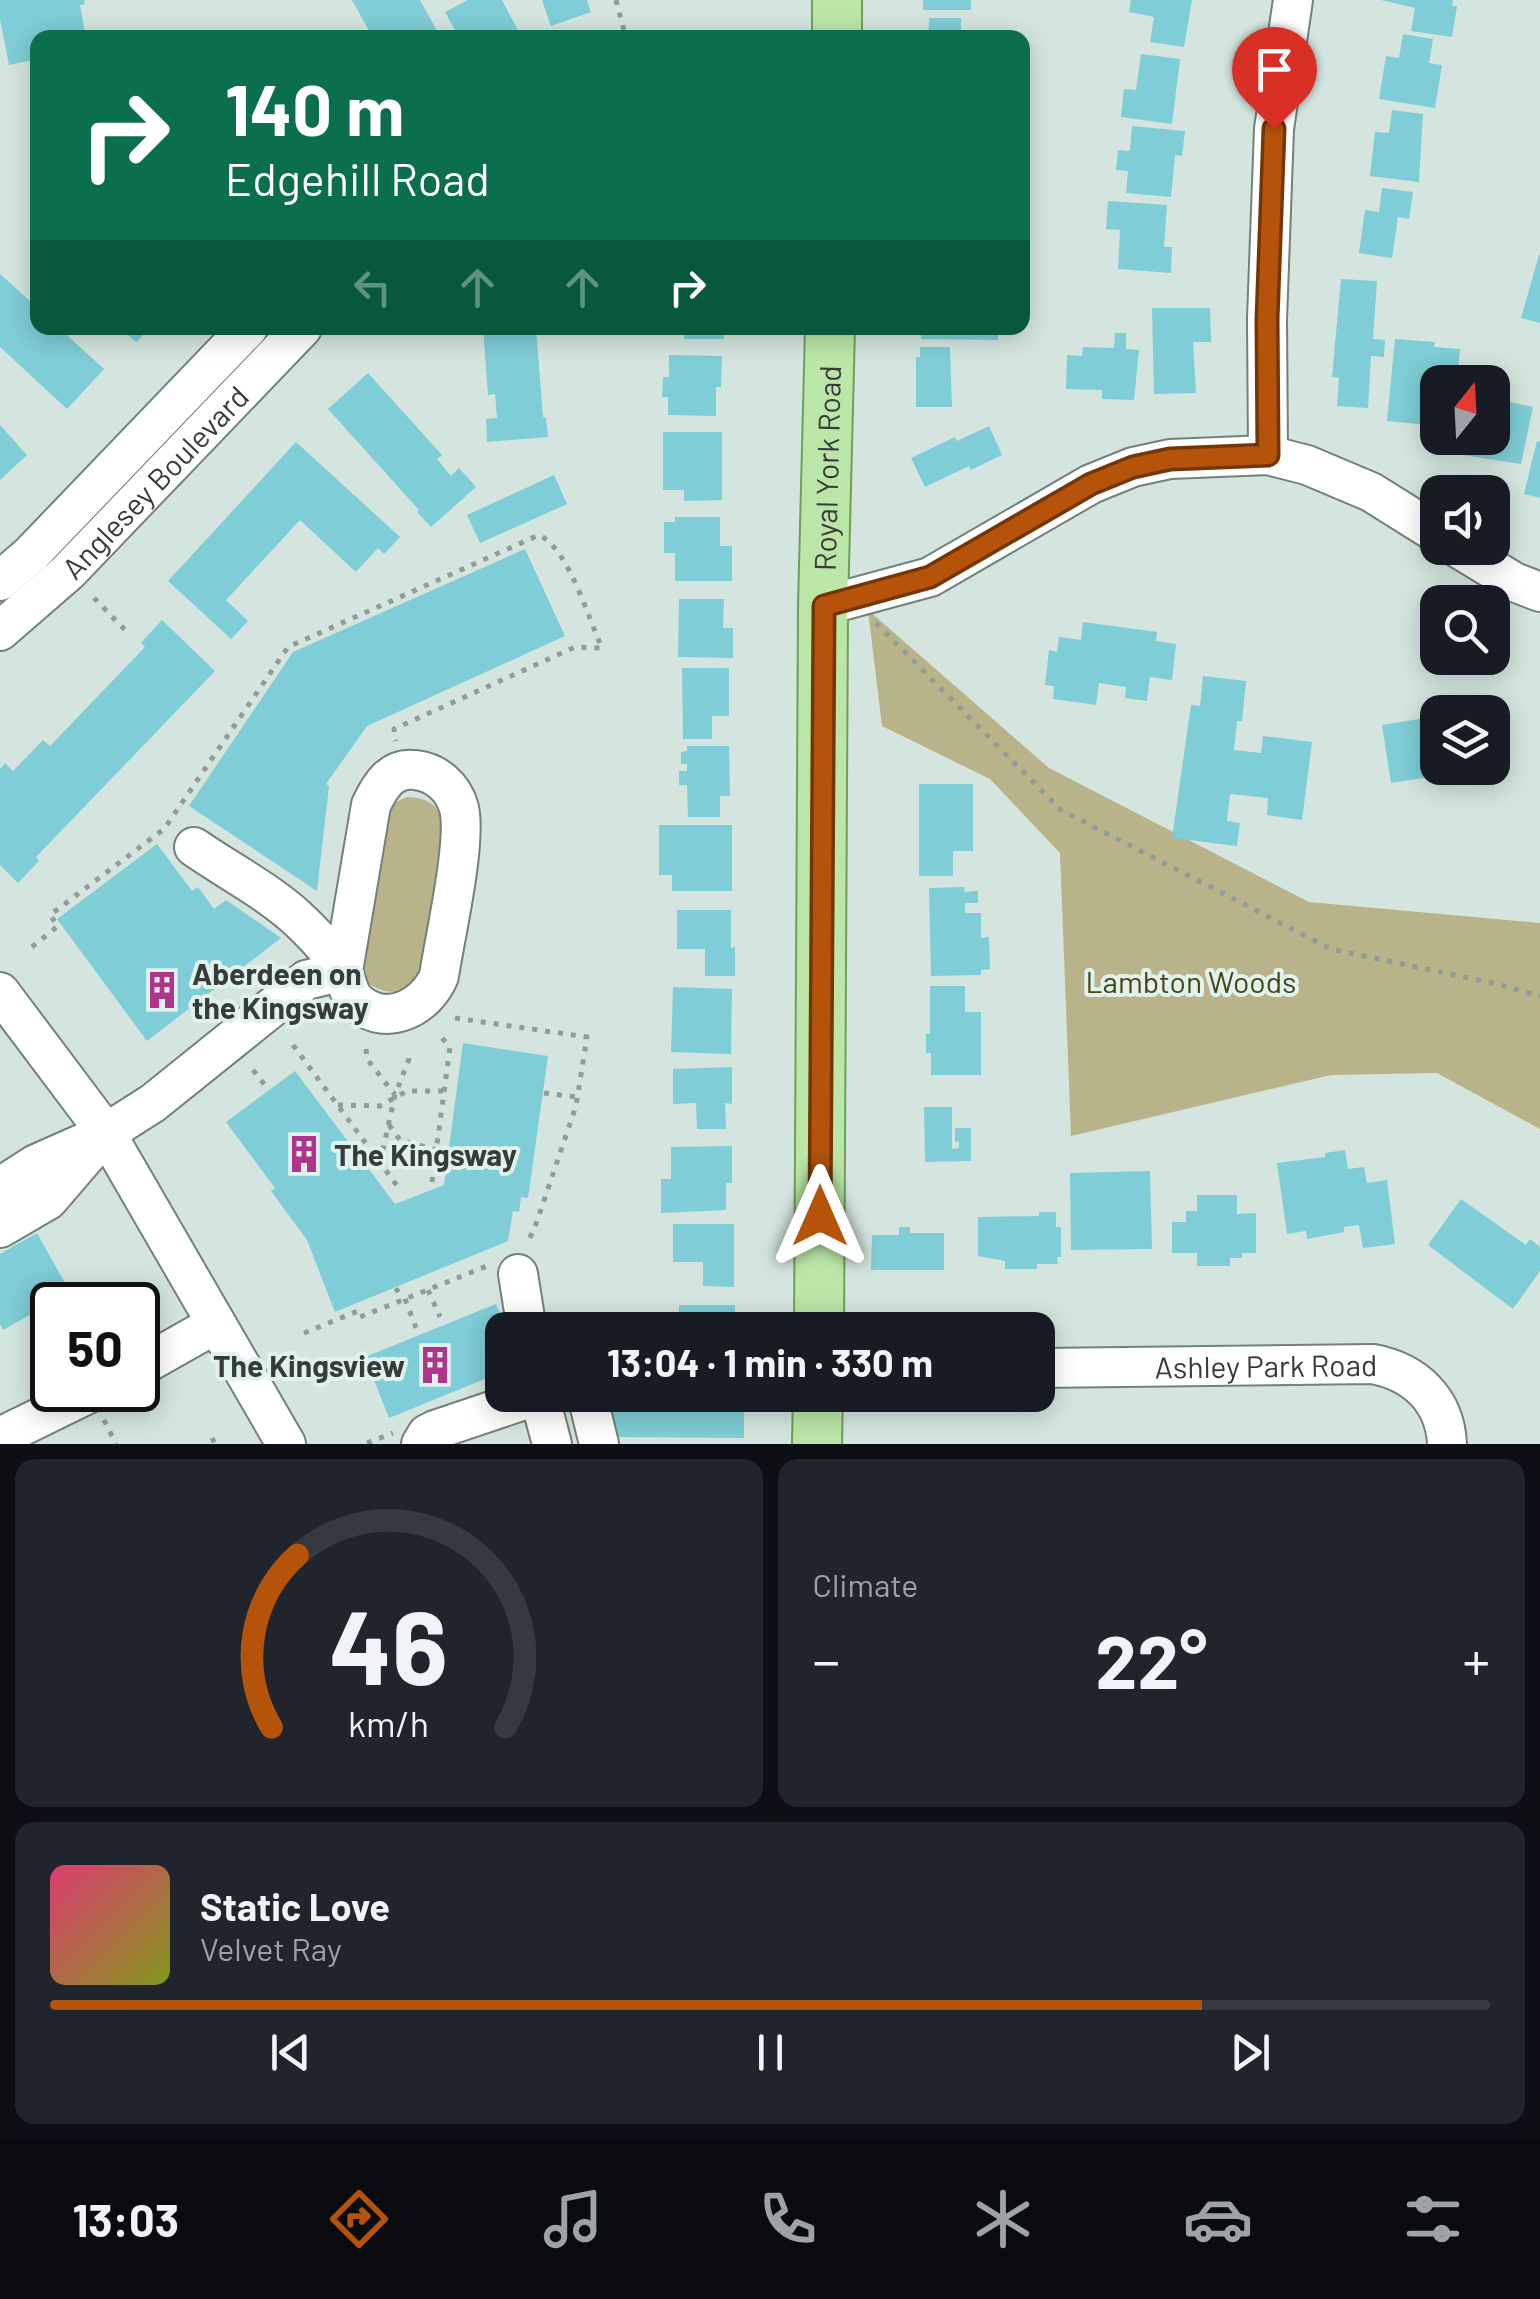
<!DOCTYPE html>
<meta charset="utf-8">
<style>
:root{--surface:#171b24;--page:#20242c;--text:#f1f3f6;--muted:#9ea1a6;--line:#363941;--accent:#b45309}
body{margin:0;font-family:Barlow,sans-serif;background:var(--page);color:var(--text);height:100vh;display:flex;flex-direction:column;font-size:38px;white-space:nowrap}
*{box-sizing:border-box;margin:0}
p{font-size:32px;color:var(--muted)}
.icon{flex:none;width:55px;height:55px;fill:none;stroke:currentColor;stroke-width:2;stroke-linecap:round;stroke-linejoin:round}
.map{position:relative;height:1444px;overflow:hidden}
.details{display:flex;flex-direction:column;gap:15px;padding:15px;background:#0d0f14;flex:1}
.details>*{flex:none}
.guide{position:absolute;left:30px;top:30px;width:1000px;height:305px;border-radius:20px;box-shadow:0 5px 25px #0003;background:#0b6e4f;color:#fff;overflow:hidden}
.needle{width:65px;rotate:18deg}
.buttons{position:absolute;left:1420px;top:365px;display:grid;gap:20px}
.buttons a{display:grid;place-items:center;width:90px;height:90px;border-radius:20px;background:var(--surface);box-shadow:0 5px 25px #0003;font-size:50px}
.speed{position:absolute;left:30px;top:1282px;display:flex;gap:20px;font-size:50px;font-weight:700;text-align:center}
.speed>*{display:grid;place-content:center;width:130px;height:130px;border-radius:50%;background:var(--surface);box-shadow:0 5px 25px #0003;line-height:1}
.speed .limit{border:5px solid #111;border-radius:15px;background:#fff;color:#111}
.pin{position:absolute;display:grid;place-items:center;width:85px;height:85px;color:#fff;margin:-102px -42px;border-radius:50% 50% 50% 0;rotate:-45deg;box-shadow:0 0 10px #0007}
.pin .icon{rotate:45deg}
.me{position:absolute;width:110px;margin:-55px;rotate:0deg;stroke-linejoin:round;filter:drop-shadow(0 0 8px #0008)}
.turn{display:flex;align-items:center;gap:35px;height:210px;padding:0 30px;font-size:45px}
.turn .icon{width:130px;height:130px;stroke-width:2.5}
.turn b{display:block;font-size:70px;line-height:85px}
.lanes{display:flex;align-items:center;height:95px;padding:0 30px;background:#0003;justify-content:center;gap:50px;direction:ltr}
.lanes .off{opacity:.35}
.big{font-size:75px;font-weight:700;line-height:1.1}
.details .widget{flex:1;display:flex;flex-direction:column;justify-content:center;gap:15px;min-width:0;padding:0 35px;border-radius:20px;background:var(--page)}
.details .dial{align-items:center;gap:0}
.dial svg{height:260px;overflow:visible;fill:none;stroke:var(--line);stroke-width:7;stroke-linecap:round;text-anchor:middle}
.dial text{fill:var(--text);stroke:none}
.song{display:flex;align-items:center;gap:30px}
.cover{width:120px;height:120px;border-radius:15px;background:linear-gradient(135deg,hsl(340 70% 55%),hsl(70 70% 35%))}
.played{height:10px;border-radius:5px;background:linear-gradient(90deg,var(--accent) 80%,var(--line) 80%)}
.keys{display:flex;justify-content:space-around;direction:ltr}
.heat{display:flex;justify-content:space-between;align-items:center;font-size:55px;direction:ltr}
.details .tiles{flex:1;display:grid;gap:15px;grid-template-columns:1fr 1fr}
.widget:last-child{grid-column:span 2}
.trip{position:absolute;left:485px;top:1312px;width:570px;height:100px;border-radius:20px;background:var(--surface);box-shadow:0 5px 25px #0003;font-weight:700;line-height:100px;text-align:center}
.menu{display:flex;height:160px;justify-content:space-around;align-items:center;background:#090b0e;color:var(--muted)}
.menu .icon{width:70px;height:70px}
.menu .selected{color:var(--accent)}
.menu b{font-size:45px;color:var(--text)}
.map>svg:first-child{display:block}
.green{fill:#b8b388}
.building{fill:#7fcdd6}
.lines{fill:none;stroke-linecap:round;stroke-linejoin:round}
.minor-casing{stroke:#72817b;stroke-width:42}
.major-casing{stroke:#6f9f5a;stroke-width:52}
.path{stroke:#909c98;stroke-width:5;stroke-dasharray:5 8;stroke-linecap:butt}
.minor{stroke:#fff;stroke-width:38}
.major{stroke:#bbe6a7;stroke-width:48}
.route-casing{stroke:#753606;stroke-width:25}
.route{stroke:#b45309;stroke-width:18}
.labels{text-anchor:middle;dominant-baseline:central;stroke-width:8;stroke-linejoin:round;paint-order:stroke}
.street-label{font-size:30px;fill:#363c3a;stroke:#e1f2ec}
.poi-label{font-size:30px;font-weight:bold;fill:#363c3a;stroke:#e1f2ec;text-anchor:start}
.park-label{font-size:30px;fill:#484214;stroke:#e1f2ec}
</style>
<div class="map">
<svg width="1540" height="1444" viewBox="0 0 1540 1444">
<rect width="100%" height="100%" fill="#d4e5df"/>
<!-- green -->
<path class="green" d="M868,610L1049,768L1309,902L1540,923V1129L1437,1073L1331,1075L1071,1136L1060,853L990,779L882,726Z
M407,797C428,798 437,803 443,823L424,971L412,989C394,994 383,993 367,983L363,969L382,814L392,804Z"/>
<!-- building -->
<path class="building" d="M0,0H84L85,4L80,5L86,38H38V59L9,65L0,19Z
M352,0H420L441,38H373Z
M468,0H502L522,38H445L456,32L445,12Z
M542,0H587L591,12L551,26Z
M923,0H971V10H923Z
M1131,0H1192L1184,47L1150,42L1154,17L1129,12Z
M1381,0H1453L1452,6H1457L1452,37L1411,31L1415,8Z
M929,18H961V38H928Z
M1403,34L1433,39L1429,63L1442,65L1435,108L1379,99L1386,56L1399,58Z
M1141,54L1180,59L1172,124L1121,117L1124,89L1136,90Z
M1392,110L1423,114L1419,182L1370,176L1375,132L1389,133Z
M1132,126L1185,131L1182,156L1175,155L1171,197L1126,193L1128,171L1116,170L1118,150L1130,151Z
M1382,188L1413,192L1409,219L1398,217L1392,258L1359,253L1365,210L1379,212Z
M1108,201L1167,205L1164,247H1172L1171,273L1118,269L1120,230L1106,229Z
M1539,255H1540V323L1521,318Z
M0,274L38,308V328H59L104,369L67,409L0,347Z
M1341,279L1377,281L1373,339L1385,340L1384,357L1371,356L1368,408L1337,406L1339,378L1332,377Z
M1152,308H1210L1211,342H1193L1196,393L1154,394Z
M120,328H150L136,342Z
M483,328H536L543,417L546,418L548,437L487,442L486,419L497,418L495,394L488,395Z
M684,328H724V339H684Z
M921,328H998V340L921,339Z
M1115,333H1126V349L1139,350L1134,400L1102,399V390L1066,389L1067,355L1082,356L1083,347L1114,348Z
M1395,339L1435,342L1434,347L1460,349L1457,382H1438V426L1387,421Z
M920,347H950L952,407H916V357H920Z
M669,355L722,356L721,387H716V416L668,415V397H662L663,377H669Z
M368,373L442,455L437,459L451,476L459,468L476,487L431,527L417,512L419,510L328,409Z
M1492,398L1533,407L1521,464L1449,453L1452,438H1492Z
M0,425L27,455L0,480Z
M989,426L1002,455L971,470L969,466L925,487L911,458L955,437L957,441Z
M663,432H722V500L684,501V490H663Z
M1537,441L1540,442V498L1524,494Z
M296,442L400,537L384,554L378,548L356,572L300,520L226,600L248,621L231,639L168,581Z
M554,475L567,504L480,543L467,515Z
M675,517H720V546H732V581H675V553H664V522H675Z
M525,549L565,636L367,726L326,784L329,786L317,891L189,806L293,652Z
M679,599H724L723,628H733V658L678,657Z
M162,620L215,671L36,857L39,861L18,883L0,865V769L5,763L13,771L43,740L50,746L145,647L141,643Z
M1083,622L1157,632L1156,641L1176,644L1172,680L1150,677L1147,701L1125,698L1126,687L1099,683L1096,705L1053,699L1054,686L1045,685L1049,650L1057,652L1059,637L1081,640Z
M682,668H729V716H712V739H683Z
M1203,676L1246,681L1242,721H1237L1234,750L1261,753L1263,736L1312,742L1302,820L1267,815L1268,798L1230,794L1227,821L1240,823L1237,846L1172,838L1191,705L1200,706Z
M1438,716V768L1475,770L1391,783L1382,725Z
M687,746H729L730,796H720V817H688L687,785H679V771H687V764H681V752L687,751Z
M919,784H973V851H953V876H919Z
M659,825H732V891H672V875H659Z
M157,844L192,891L198,887L214,909L226,900L281,938L147,1041L57,919Z
M964,887L965,892L978,891V903H965V913H981V938L989,937L990,969L981,970V975L931,976L929,888Z
M677,910H731V948L735,947V976H705V949H677Z
M930,986H965V1012H981V1075H931V1053H926V1034H930Z
M673,987L732,989L731,1054L671,1052Z
M463,1043L548,1056L528,1198L521,1197L519,1212L513,1211L508,1241L335,1312L307,1240L271,1191L275,1188L226,1122L295,1071L395,1204L444,1185Z
M732,1067V1104L725,1103L726,1129H697L696,1103L673,1104V1069Z
M924,1107H952V1149L959,1148V1141L955,1142V1128H971V1161L925,1162Z
M732,1146V1183H726V1210L661,1213V1179H671V1147Z
M1345,1150L1348,1169L1364,1167L1367,1183L1387,1180L1395,1244L1363,1248L1359,1225L1344,1227V1232L1307,1239L1306,1231L1287,1234L1277,1163L1325,1157V1153Z
M1150,1171L1152,1249L1071,1250L1070,1173Z
M1197,1195H1237V1214L1256,1213V1253H1242V1258H1230V1266H1197V1253H1172V1222H1186V1211H1197Z
M1461,1199L1526,1245L1530,1239L1540,1247V1271L1513,1309L1428,1245Z
M1039,1212H1056V1227H1061V1257H1057L1058,1264H1037V1269H1005V1261L978,1256V1217L1039,1216Z
M673,1224H734V1287L703,1286V1262H673Z
M899,1227H910V1233H944V1270H871L872,1235H899Z
M37,1233L70,1292L3,1330L0,1324V1254Z
M496,1304L507,1330H502V1372L389,1418L365,1357Z
M679,1305H735V1330H679Z
M613,1395H744V1438L613,1437Z"/>
<g class="lines">
<!-- minor casing -->
<g class="minor-casing">
<g id="minor">
<path d="M1268,455L1267,319L1274,129L1293,0"/>
<path d="M1458,548L1514,582L1540,592"/>
<path d="M0,581L31,554L248,328"/>
<path d="M823,606L930,577L1091,484L1133,467L1170,459L1268,455L1307,465L1371,492L1438,534"/>
<path id="s1" d="M0,631L68,572L302,328"/>
<path d="M194,847C227,870 266,890 296,917C311,931 331,952 342,970C348,981 347,994 358,1003C388,1028 427,1006 439,976C445,936 467,842 459,808C453,787 436,772 415,770C391,767 380,786 371,805L343,971"/>
<path d="M0,992L106,1133L286,1444"/>
<path d="M0,1187L36,1164L106,1133L153,1103L306,980L343,971"/>
<path d="M0,1228L48,1200L97,1143"/>
<path d="M518,1274L527,1330"/>
<path d="M138,1368L216,1324"/>
<path id="s2" d="M1038,1368L1373,1364C1415,1372 1445,1400 1447,1444"/>
<path d="M539,1395L552,1444"/>
<path d="M587,1395L599,1444"/>
<path d="M0,1437L96,1390"/>
<path d="M421,1444L427,1434L435,1430L539,1395"/>
</g>
</g>
<!-- major casing -->
<g class="major-casing">
<g id="major">
<path d="M837,38V0"/>
<path id="s3" d="M819,1330L823,606L830,328"/>
<path d="M817,1444L818,1395"/>
</g>
</g>
<!-- path -->
<path class="path" d="M616,0L626,38
M94,598L130,635
M876,623L1061,810L1331,949L1497,984L1540,996
M32,947L58,926L50,915L164,829L288,647L539,535C569,549 588,618 602,648L575,647L394,729L396,741
M455,1018L587,1037L576,1106L534,1230L526,1244
M293,1045L401,1191
M366,1049L367,1059L395,1095
M253,1070L268,1089
M544,1093L577,1097
M338,1105L380,1106L407,1091H444
M389,1125L400,1140L437,1150
M380,1163L395,1095L409,1059L408,1051
M432,1182L450,1047L442,1038
M396,1288L402,1300
M428,1290L440,1317
M405,1299L416,1328
M44,1317L52,1331
M304,1333L358,1311L360,1317L487,1266
M104,1420L116,1444
M212,1438L215,1444
M367,1443L393,1433"/>
<!-- minor -->
<use href="#minor" class="minor"/>
<!-- major -->
<use href="#major" class="major"/>
</g>
<g class="lines">
<!-- route casing -->
<g class="route-casing">
<path id="route" d="M820,1216L824,606L930,577L1091,484L1133,467L1170,459L1268,455L1267,319L1274,129"/>
</g>
<!-- route -->
<use href="#route" class="route"/>
</g>
<!-- icons -->
<defs>
<g id="building-bare" transform="scale(3)"><path d="M-4-6H4V6H1V3H-1V6H-4ZM-2.5-4.3h1.7v1.8h-1.7ZM.8-4.3h1.7v1.8H.8ZM-2.5-1h1.7V.8h-1.7ZM.8-1h1.7V.8H.8Z" fill="#ae358a" stroke="#e1f2ec" stroke-width="2.5" paint-order="stroke"/></g>
</defs>
<g fill-rule="evenodd">
<use href="#building-bare" x="162" y="990"/>
<use href="#building-bare" x="304" y="1154"/>
<use href="#building-bare" x="435" y="1365"/>
</g>
<g class="labels">
<!-- street labels -->
<g class="street-label">
<text stroke="none"><textPath href="#s3" startOffset="862">Royal York Road</textPath></text>
<text stroke="none"><textPath href="#s1" startOffset="215">Anglesey Boulevard</textPath></text>
<text stroke="none"><textPath href="#s2" startOffset="228">Ashley Park Road</textPath></text>
</g>
<!-- poi labels -->
<g class="poi-label">
<text x="192" y="973">Aberdeen on<tspan x="192" dy="34">the Kingsway</tspan></text>
<text x="334" y="1154">The Kingsway</text>
<text x="405" y="1365" text-anchor="end">The Kingsview</text>
</g>
<!-- park labels -->
<g class="park-label">
<text x="1191" y="981">Lambton Woods</text>
</g>
</g>
</svg>
<div class="buttons">
<a><svg class="needle" viewBox="-14 -14 28 28"><path d="M0-13l5 13h-10z" fill="#e53935"/><path d="M0 13l5-13h-10z" fill="#9ea1a6"/></svg></a>
<a><svg class="icon" aria-label="sound" viewBox="0 0 24 24"><path d="M4 9h4l5-4v14l-5-4H4zM17 9q2 3 0 6"/></svg></a>
<a><svg class="icon" aria-label="search" viewBox="0 0 24 24"><circle cx="10" cy="10" r="6"/><path d="M15 15l6 6"/></svg></a>
<a><svg class="icon" aria-label="layers" viewBox="0 0 24 24"><path d="M12 4l9 5-9 5-9-5zM3 14l9 5 9-5"/></svg></a>
</div>
<div class="speed"><div class="limit">50</div></div>
<div class="pin" style="left:1274px;top:129px;background:#d93025"><svg class="icon" aria-label="arrive" viewBox="0 0 24 24"><path d="M6 21V4h12l-3 4 3 4H6"/></svg></div>
<svg class="me" style="left:820px;top:1216px" viewBox="-20 -20 40 40"><path d="M0-17L14 15 0 8-14 15z" fill="#b45309" stroke="#fff" stroke-width="4"/></svg>
<div class="trip">13:04 · 1 min · 330 m</div>
<div class="guide">
<div class="turn"><svg class="icon" aria-label="right" viewBox="0 0 24 24"><path d="M7 20v-9h11M14 6l5 5-5 5"/></svg><div><b>140 m</b>Edgehill Road</div></div>
<div class="lanes"><svg class="icon off" aria-label="left" viewBox="0 0 24 24"><path d="M17 20v-9H6M10 6l-5 5 5 5"/></svg><svg class="icon off" aria-label="ahead" viewBox="0 0 24 24"><path d="M12 20V5M6 11l6-6 6 6"/></svg><svg class="icon off" aria-label="ahead" viewBox="0 0 24 24"><path d="M12 20V5M6 11l6-6 6 6"/></svg><svg class="icon" aria-label="right" viewBox="0 0 24 24"><path d="M7 20v-9h11M14 6l5 5-5 5"/></svg></div>
</div>
</div>
<section class="details">
<div class="tiles">
<div class="widget dial"><svg viewBox="0 0 100 80">
<path d="M14 69A42 42 0 1 1 86 69"/>
<path d="M14 69A42 42 0 0 1 22 16" stroke="#b45309"/>
<text x="50" y="56" font-size="32" font-weight="700">46</text>
<text x="50" y="72" font-size="11">km/h</text>
</svg></div>
<div class="widget"><p>Climate</p>
<div class="heat"><a>−</a><b class="big">22°</b><a>+</a></div>
</div>
<div class="widget">
<div class="song"><i class="cover"></i><div><b>Static Love</b><p>Velvet Ray</p></div></div>
<div class="played"></div>
<div class="keys"><svg class="icon" aria-label="previous" viewBox="0 0 24 24"><path d="M18 5L8 12l10 7zM5 5v14"/></svg><svg class="icon" aria-label="pause" viewBox="0 0 24 24"><path d="M8 5v14M16 5v14"/></svg><svg class="icon" aria-label="next" viewBox="0 0 24 24"><path d="M6 5l10 7-10 7zM19 5v14"/></svg></div>
</div>
</div>
</section>
<nav class="menu">
<b>13:03</b>
<svg class="icon selected" aria-label="directions" viewBox="0 0 24 24"><path d="M12 3l9 9-9 9-9-9zM9 14v-3h6M13 9l2 2-2 2"/></svg>
<svg class="icon" aria-label="music" viewBox="0 0 24 24"><path d="M9 18V5l10-2v13"/><circle cx="6" cy="18" r="3"/><circle cx="16" cy="16" r="3"/></svg>
<svg class="icon" aria-label="phone" viewBox="0 0 24 24"><path d="M5 4h4l2 5-3 2q2 4 5 5l2-3 5 2v4C11 20 4 13 5 4z"/></svg>
<svg class="icon" aria-label="climate" viewBox="0 0 24 24"><path d="M12 3v18M4 7l16 10M4 17L20 7"/></svg>
<svg class="icon" aria-label="car" viewBox="0 0 24 24"><path d="M5 17H2v-5l4-1 3-4h7l3 4 3 1v5h-3M9 17h6M6 11h13"/><circle cx="7" cy="17" r="2"/><circle cx="17" cy="17" r="2"/></svg>
<svg class="icon" aria-label="filters" viewBox="0 0 24 24"><path d="M4 7h16M4 17h16"/><circle cx="9" cy="7" r="2"/><circle cx="15" cy="17" r="2"/></svg>
</nav>
